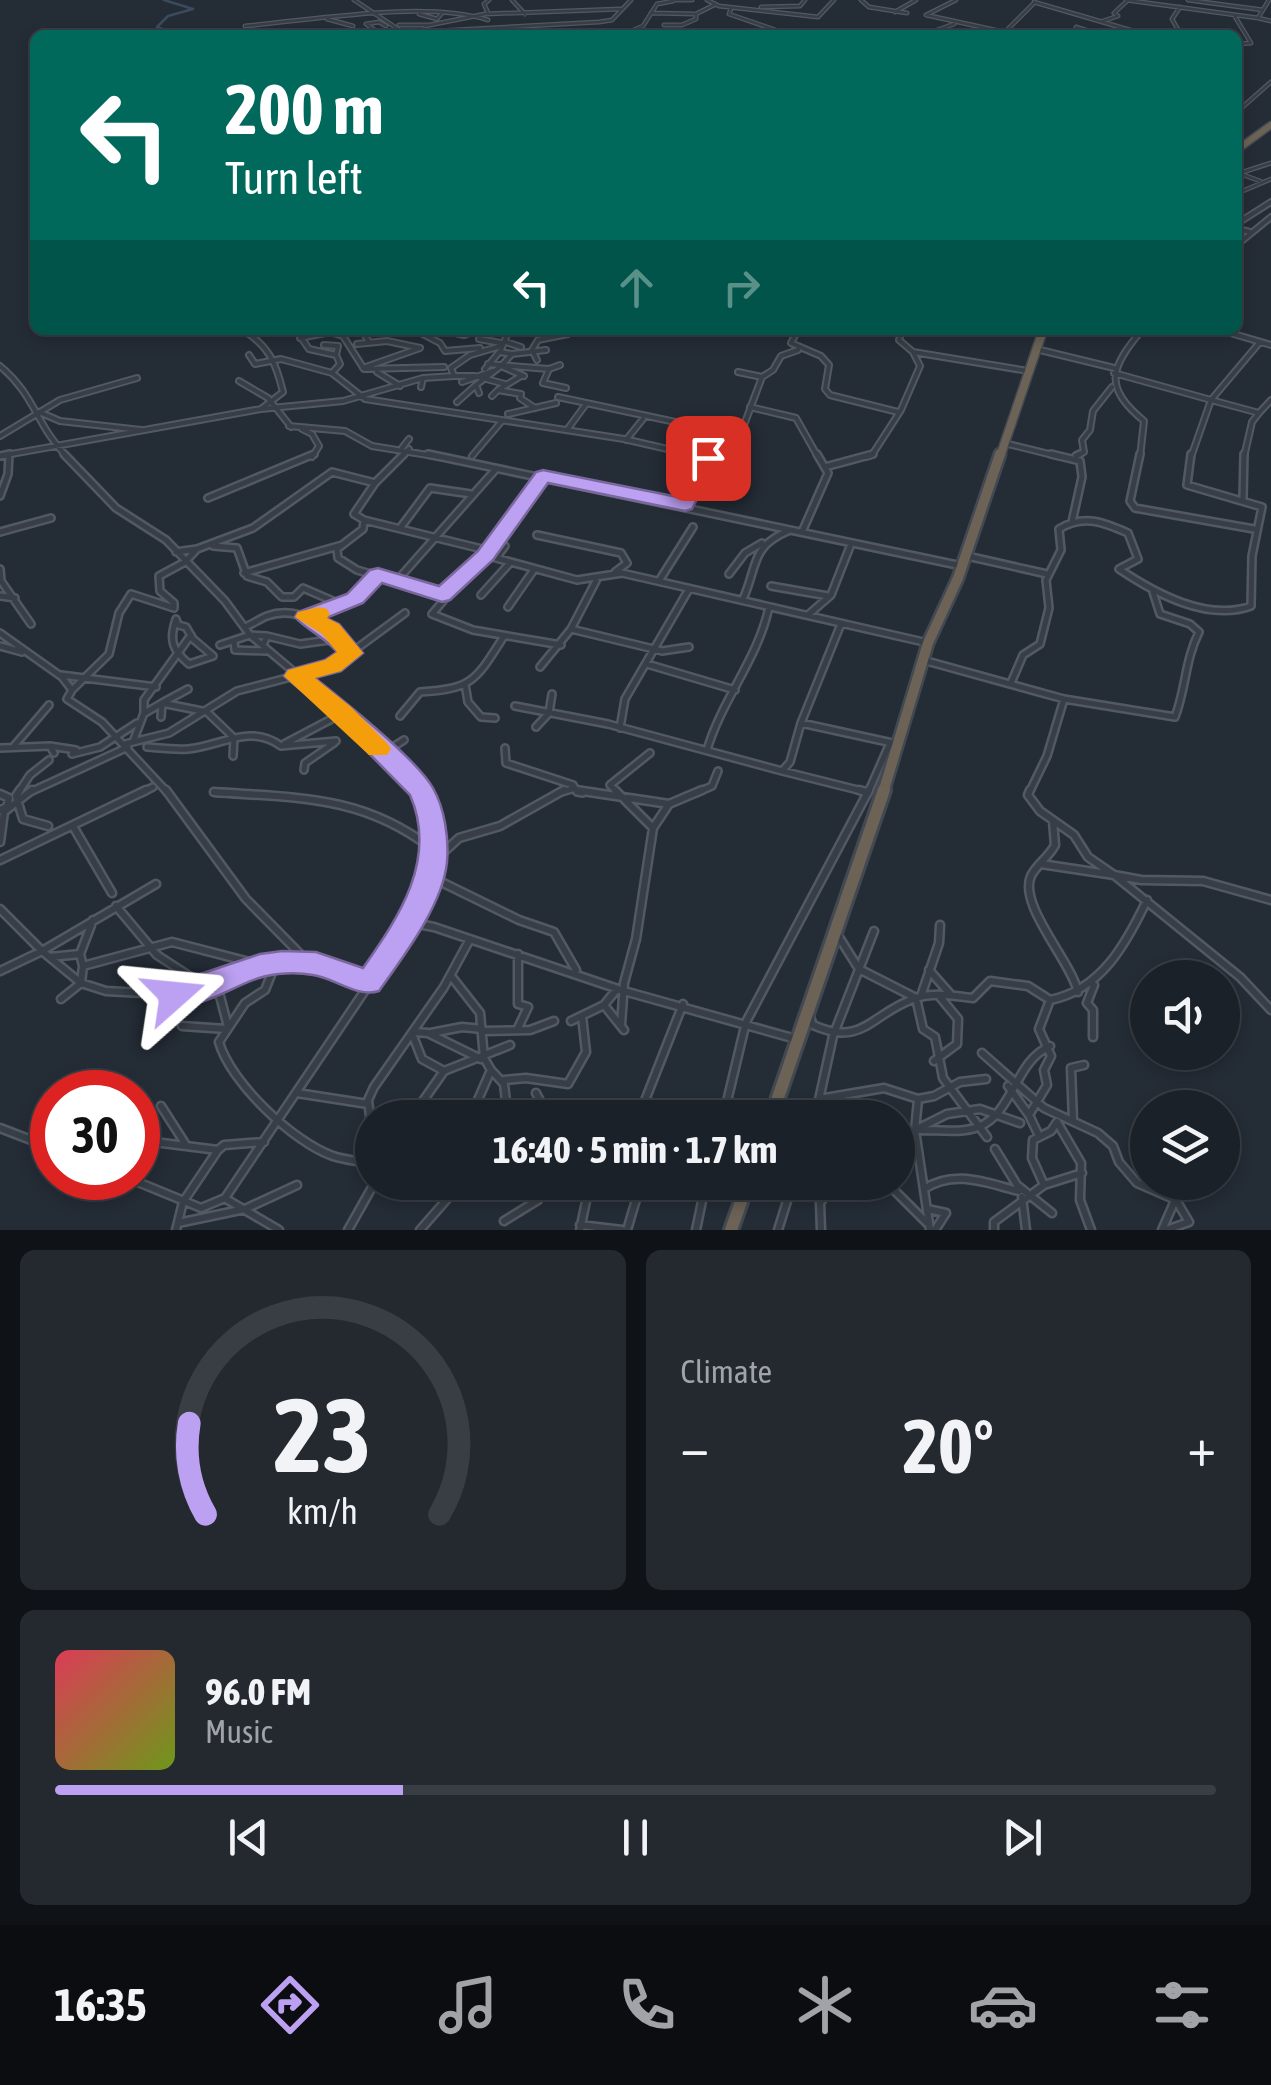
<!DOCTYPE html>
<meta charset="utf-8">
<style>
:root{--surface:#1b2128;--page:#242930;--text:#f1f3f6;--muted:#a0a3a8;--line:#393e45;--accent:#bca0f2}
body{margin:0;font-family:"Asap Condensed",sans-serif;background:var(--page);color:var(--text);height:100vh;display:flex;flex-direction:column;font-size:38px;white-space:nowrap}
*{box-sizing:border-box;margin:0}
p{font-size:32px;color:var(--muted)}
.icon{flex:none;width:55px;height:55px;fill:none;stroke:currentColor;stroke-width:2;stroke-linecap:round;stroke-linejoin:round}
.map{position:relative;height:1230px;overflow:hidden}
.panel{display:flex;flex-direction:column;gap:20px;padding:20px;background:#0f1216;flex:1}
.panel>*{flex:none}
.hud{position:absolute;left:30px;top:30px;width:1212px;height:305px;border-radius:15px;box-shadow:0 5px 15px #0003,0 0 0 2px var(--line);background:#00695c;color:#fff;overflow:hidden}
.controls{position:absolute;left:1130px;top:960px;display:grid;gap:20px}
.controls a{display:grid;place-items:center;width:110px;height:110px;border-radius:50%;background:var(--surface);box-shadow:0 5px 15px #0003,0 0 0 2px var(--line);font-size:50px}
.speed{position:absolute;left:30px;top:1070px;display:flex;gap:20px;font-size:50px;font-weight:700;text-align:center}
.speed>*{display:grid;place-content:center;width:130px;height:130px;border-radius:50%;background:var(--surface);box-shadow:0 5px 15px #0003,0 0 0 2px var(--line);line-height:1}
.speed .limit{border:15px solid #d22;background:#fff;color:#111}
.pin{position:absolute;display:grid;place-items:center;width:85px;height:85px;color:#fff;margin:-42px;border-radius:20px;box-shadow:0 5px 15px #0006}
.me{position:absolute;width:110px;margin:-55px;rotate:72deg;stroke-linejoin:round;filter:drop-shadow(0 0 8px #0008)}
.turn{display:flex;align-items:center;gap:35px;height:210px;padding:0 30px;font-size:45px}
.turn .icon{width:130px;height:130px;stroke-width:2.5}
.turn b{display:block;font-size:70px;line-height:85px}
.lanes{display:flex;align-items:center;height:95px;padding:0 30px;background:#0003;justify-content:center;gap:50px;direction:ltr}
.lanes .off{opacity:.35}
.big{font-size:75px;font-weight:700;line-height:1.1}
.panel .card{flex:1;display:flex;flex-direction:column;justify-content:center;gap:15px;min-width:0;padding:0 35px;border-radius:15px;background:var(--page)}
.panel .dial{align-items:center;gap:0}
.dial svg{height:260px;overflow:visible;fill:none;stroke:var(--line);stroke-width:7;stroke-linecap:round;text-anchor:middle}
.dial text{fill:var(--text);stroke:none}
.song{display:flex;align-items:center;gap:30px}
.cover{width:120px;height:120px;border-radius:15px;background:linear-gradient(135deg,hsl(350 70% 55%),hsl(80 70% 35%))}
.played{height:10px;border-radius:5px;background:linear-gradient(90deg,var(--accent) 30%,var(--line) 30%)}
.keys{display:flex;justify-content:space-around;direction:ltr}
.heat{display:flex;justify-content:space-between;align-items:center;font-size:55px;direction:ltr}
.panel .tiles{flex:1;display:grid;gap:20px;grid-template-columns:1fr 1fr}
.card:last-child{grid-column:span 2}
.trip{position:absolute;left:355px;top:1100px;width:560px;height:100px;border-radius:50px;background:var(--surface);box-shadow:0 5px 15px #0003,0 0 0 2px var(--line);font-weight:700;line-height:100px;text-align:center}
.dock{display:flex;height:160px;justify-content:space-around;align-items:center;background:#0b0d10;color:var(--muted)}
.dock .icon{width:70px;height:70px}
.dock .on{color:var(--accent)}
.dock b{font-size:45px;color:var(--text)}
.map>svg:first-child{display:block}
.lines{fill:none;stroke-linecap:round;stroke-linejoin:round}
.stream{stroke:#3b4b5d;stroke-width:2.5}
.street-far3-casing{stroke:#525962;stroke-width:5}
.street-far2-casing{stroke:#525962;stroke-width:8}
.street-far1-casing{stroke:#525962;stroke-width:10}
.street-casing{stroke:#525962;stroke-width:11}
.highway-far3-casing{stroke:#424952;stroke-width:9}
.highway-far2-casing{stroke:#424952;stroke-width:11}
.highway-far1-casing{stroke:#424952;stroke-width:15}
.highway-casing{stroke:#424952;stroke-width:18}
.street-far3{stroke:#373e47;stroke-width:2.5}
.street-far2{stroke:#373e47;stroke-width:4}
.street-far1{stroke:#373e47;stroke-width:5}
.street{stroke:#373e47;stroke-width:6}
.highway-far3{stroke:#6c6255;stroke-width:6}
.highway-far2{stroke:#6c6255;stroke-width:8}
.highway-far1{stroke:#6c6255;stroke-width:10}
.highway{stroke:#6c6255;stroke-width:12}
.route{fill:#bca0f2;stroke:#7a689d;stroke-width:2.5}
.slow{fill:#f59e0b}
</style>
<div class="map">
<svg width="1271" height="1230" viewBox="0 0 1271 1230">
<rect width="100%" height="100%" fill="#242c36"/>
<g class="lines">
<!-- stream -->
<path class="stream" d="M163,35L165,30L157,27L168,16L193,9L164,0"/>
<!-- street-far3 casing -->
<g class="street-far3-casing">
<path id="street-far3" d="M354,0L404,33
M512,0L525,14
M671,0H692
M707,0L719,6L818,17L834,0
M861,0L869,7L907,13
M956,0L926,15L1004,32
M1126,0L1258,18L1269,0
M1188,0L1263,10
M1034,2L1147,35
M761,7L800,6L805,0
M1180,7L1172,19L1181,35
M731,9L729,14L790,35
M895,12L916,0
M488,13L484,4L489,0
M651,13L696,14L714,5
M419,14L437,19L442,13
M1234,15L1251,43L1238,44
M1258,18L1271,21
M327,19L353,26
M1103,21L1118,16L1114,13L1127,1
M399,25H428
M664,25H682L696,19V14
M245,26C314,20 424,0 488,20
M425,26L485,14L621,9
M1076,27L1101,35
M1050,31L1061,35
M379,33L366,24L379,22L386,26
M1004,33L1035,2
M364,35L599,22L612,20L631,0
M622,35L643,26L657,4L673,1
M923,35L954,24
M1238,111L1271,82
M1238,173L1260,181
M1240,173L1271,163
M1238,193L1271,179"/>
</g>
<!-- street-far2 casing -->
<g class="street-far2-casing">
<path id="street-far2" d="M1238,223L1271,202
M1238,229L1250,232
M1238,244L1271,217
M368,330L363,332L369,342
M415,330L440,343L445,351L480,348
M442,330L464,335L477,330
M798,330L791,343L821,356L829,365L825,389L830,395L898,412
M902,330L899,340L913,352L1028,371
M1220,330L1271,345
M300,338L330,332L343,336L364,369L444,367
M479,339L501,343
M506,342L521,347
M357,344L387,341L420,348L363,368
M324,345L338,346L336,355
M501,346L470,355L451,368L454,376H475L505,384
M1036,349L1114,368
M500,352L512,354L501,366
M512,354L546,350
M249,355L255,364L281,359L332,373L340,364L336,355L309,349L296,330
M537,360L532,350L538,340L568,334L560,330
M488,364L549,369L560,365
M0,366C35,395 36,425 67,457
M485,369L501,350L509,330
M549,369L543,383L566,388
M377,372L400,386
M738,372L762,377L773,370L781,356L798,350
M332,373L365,399L624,439L702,457
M1114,373L1211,400L1260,342
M239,381L268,398L291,427
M462,382L493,371
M421,387L423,378L454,376
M498,390L521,376
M479,393L476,385L501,366L524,376
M492,396L498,390L521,394L520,398L535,408
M558,397L727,433L744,425L762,377
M457,402L476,385
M750,407L796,418L818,457
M261,409L343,401L423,378
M39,412L60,421L141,430
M508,414L556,403
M289,426L345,431L372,446L440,457
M302,429L312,434L319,446L312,457
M567,430L586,404
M0,436L60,400L137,378
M626,440L643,419
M1004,443L1061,457
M402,448L409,439
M0,456L261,409L283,392C276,363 269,346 243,330
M472,456L501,422
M1076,456L1084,452L1082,440L1090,430L1093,411L1112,387
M401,457L409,449
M710,457L729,439L727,433
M866,457L872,455L901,410L920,366L913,352
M1140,457L1144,421C1103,387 1110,368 1142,330
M1191,457L1211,400L1259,413L1271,400
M1244,457L1252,422L1259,413"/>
</g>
<!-- street-far1 casing -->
<g class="street-far1-casing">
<path id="street-far1" d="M64,454L116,508L166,540L225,601L250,635L343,713L411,777L422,793
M404,454L375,483L354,514L364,520L482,549L485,555L577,580L622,573L928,643
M428,454L962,566
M691,454L708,458
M1051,454L1080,461L1082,477L1072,522
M1140,454L1130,501L1135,508L1254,529
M0,456L10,454
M1076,456L1080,454
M825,467L873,454
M543,476L518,513L432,614L473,630L561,645
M0,496L8,474L9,454
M208,498L314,454
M1243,498L1244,454
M685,504L703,463L713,454
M364,520L363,529L337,549L338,558L357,570L442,595
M401,527L430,488L471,494
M0,532L51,518
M802,532L828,473L817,454
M537,535L621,553L627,563L615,572
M218,541L213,546L237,548L247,576L267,582L282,597H294L303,588L340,604
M176,552L197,549
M967,556L1047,574
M496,558L505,546
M0,569L1,581L31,624
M244,573L342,545
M729,574L745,553L762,543
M402,575L495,470
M659,581L693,527
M771,586L828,596
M481,595L509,564
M0,596L15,598
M743,599C758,566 750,547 788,531
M508,607L533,571
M174,608V603L160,591L159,576L185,562L197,549L253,528L332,472L375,483
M808,615L831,595L851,544
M306,617L355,598L378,575
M176,619L178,625L186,627L193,639L213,656L189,664C172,650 169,640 176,619Z
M245,627C253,624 259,619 267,616C300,604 332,629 352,653
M571,629L596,581
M0,633L62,677L72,690L67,699L102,722L168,793
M267,636L300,644L337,639
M234,641L235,650L266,651
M220,645L250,635L267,636L263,645
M0,646L22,652
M923,660L1064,699L1047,756L1029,793
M647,664L735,690
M540,667L571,629L662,651L689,647
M61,675L156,687
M1011,683L1023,655L1040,644L1049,608L1046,580L1061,550L1059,529C1084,514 1103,522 1128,533L1138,559L1119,569C1155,593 1207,622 1251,606L1252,556L1262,507L1187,485L1191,454
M465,684L468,702L481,717L495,718
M72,690L109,654L119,613L131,594L174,608
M1064,699L1175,717C1186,688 1185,660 1199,632L1190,624L1160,614L1153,592
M515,706L608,724L782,771L790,762L801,723L897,744
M145,713L162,703L207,712L234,738L233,756
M400,716L420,692C473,689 476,680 504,636
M161,717L162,703L188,689
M801,723L841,624
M536,727L549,713L552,694
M620,728L625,699L689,589
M133,742L144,713V700L191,635
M125,744L169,733L237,691L333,666L405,613
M284,744L343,713
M14,746L49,705
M50,746L76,750L72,754L100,747L137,723
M147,747C160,748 174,750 188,749C221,746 250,723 281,746L336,741
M0,748L50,746L54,753
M505,748L506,763L573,785L577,792L583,793
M707,750C722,699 758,659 769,607
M382,754L404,740
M304,770L305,763L334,743
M782,771L866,792
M214,792L226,793
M18,793L30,775L49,760
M28,793L128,747
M141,793L153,787
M558,793L575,788
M618,793L610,785L650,753
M696,793L712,786L718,771
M868,793L890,743"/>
</g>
<!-- street casing -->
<g class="street-casing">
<path id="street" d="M20,790L16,796L23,819L48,826
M166,790L246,899L308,962
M420,790L429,804L431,848
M576,790L669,804
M615,790L653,828L636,939L624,983L621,1025
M859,790L866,792
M1030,790L1028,795L1040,811L1074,835L1088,857L1114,875L1141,880L1203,881L1271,900
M0,794L9,798L7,807L0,810
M1053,821L1055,845C1049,857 1036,865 1031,876C1018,905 1071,961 1078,992
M74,828L112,893
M653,828L669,804L702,790
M0,842L4,812L32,790
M0,860L146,790
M434,861L459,838L500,826L564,790
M1041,864L1114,875L1240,977L1271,1010
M431,877L519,920L554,932L576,970
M116,906L157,955L220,996L228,1027
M0,909L42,951L156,884
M407,928L418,924L434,927L624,991L796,1039
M837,934L859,969L916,998
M80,954L93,920
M50,957L80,954L83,966
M275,965L265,990L245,1003L219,1042C230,1082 294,1143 333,1156C345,1160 359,1161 372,1164
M929,970L951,995
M0,971L42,951L81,983L106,991L180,995L260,965L282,963H315L369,982
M451,976L480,1013L484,1058L491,1070L470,1118
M921,996L939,943L940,925
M916,998L923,1029L935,1037L943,1078L987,1137
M61,999L81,983L83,966L172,942L257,964
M1050,1000C1101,990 1126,944 1147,900
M604,1005L624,1030
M810,1017L813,1025C864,1048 872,1012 916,998C935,992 954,996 973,998L990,981L1028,986L1050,1000L1039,1029L1051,1056L1044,1070L1047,1085L1029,1115L1039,1136
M571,1021L604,1005L617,989
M182,1026L226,1029
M517,1030L528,1007L518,1004V954
M484,1031L530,1030L554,1021
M415,1032L428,1033L481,1059
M431,1033L462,1027L482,1029
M1093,1037V1010L1087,1003L1094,985
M982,1053L1044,1108L1098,1133L1113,1146L1119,1162L1137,1183L1176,1200L1189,1222L1166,1230
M934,1061L957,1044L958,1019L940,997
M491,1070L504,1084L508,1118
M444,1071L510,1045
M504,1080L526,1078L568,1084L586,1052L582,1016
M1008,1086L1029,1115
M297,1093L368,1104
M536,1093L549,1118
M819,1099L884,1088L918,1099L934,1096L960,1082L986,1079
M918,1100L915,1130L930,1230
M609,1105L610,1118
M161,1106L186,1145
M411,1118L444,1071L422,1059L413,1036
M624,1118L644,1103
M655,1118L644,1103L683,1004
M723,1118L746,1022L869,790
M815,1118L833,1036L874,931
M1073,1121L1071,1068L1084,1065
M1057,1122L1081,1163L1080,1200L1091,1230
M0,1128L52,1148
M915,1130C934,1129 960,1134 978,1127C1013,1114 1015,1061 1050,1046
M372,1133L368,1100L374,1087L444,987L470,939
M138,1140L218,1150
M898,1147L908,1142L915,1130L947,1114L980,1109L1020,1123
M995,1149L1017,1185L1052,1213
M128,1178L201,1208L225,1198L407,928L430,876L431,848C362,795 297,798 214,792
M463,1182L467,1193L507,1187L538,1200
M886,1182L927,1223
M1044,1185L1082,1173
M551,1186L552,1182
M924,1189C955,1169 986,1183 1019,1191
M1022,1197L1026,1230
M226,1199L279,1230
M927,1209L946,1213L935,1230
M504,1221L538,1200
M178,1223L245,1209L297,1185
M580,1225L622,1230
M176,1230L183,1202L218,1150L224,1145L264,1142
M348,1230L375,1182
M420,1230L448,1198L465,1190
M580,1230L590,1182
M627,1230L638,1193
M696,1230L706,1182
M778,1230L793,1182
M821,1230L820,1203L835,1182
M994,1230V1222L1044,1185L1032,1158L1033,1140L1051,1131L1057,1122
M1162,1230L1183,1182"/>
</g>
<!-- highway-far3 casing -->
<g class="highway-far3-casing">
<path id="highway-far3" d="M1238,149L1271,125"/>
</g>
<!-- highway-far2 casing -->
<g class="highway-far2-casing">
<path id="highway-far2" d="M1000,457L1043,330"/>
</g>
<!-- highway-far1 casing -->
<g class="highway-far1-casing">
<path id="highway-far1" d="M883,793L928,643L958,578L1000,454"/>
</g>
<!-- highway casing -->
<g class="highway-casing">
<path id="highway" d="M771,1118L884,790
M731,1230L748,1182"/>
</g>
<!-- street-far3 -->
<use href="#street-far3" class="street-far3"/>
<!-- street-far2 -->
<use href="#street-far2" class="street-far2"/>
<!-- street-far1 -->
<use href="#street-far1" class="street-far1"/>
<!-- street -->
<use href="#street" class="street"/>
<!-- highway-far3 -->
<use href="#highway-far3" class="highway-far3"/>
<!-- highway-far2 -->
<use href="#highway-far2" class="highway-far2"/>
<!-- highway-far1 -->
<use href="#highway-far1" class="highway-far1"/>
<!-- highway -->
<use href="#highway" class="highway"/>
</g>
<!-- route -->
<path class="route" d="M708,452L718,458L692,509L685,511L548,483L493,560L450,600L442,602L382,583L363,603L326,618L339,624L363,653L341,671L315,678C344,701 416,758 433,788C445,809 449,839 447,862C443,905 403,957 379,991C357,998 335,978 313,975C296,972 275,973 259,978C230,987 194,1014 164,1004L159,995L164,986L260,954L282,951L316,952L363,968C399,917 438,859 410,795L334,718L284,676L288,670L325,660L337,652C323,635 306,630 295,617L298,612L347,594L370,570L378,568L439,586L478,551L536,472L543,470L678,497L698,458Z"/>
<!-- slow -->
<path class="slow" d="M319,607L327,609L330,614L327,618L339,624L363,653L341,671L315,678L351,707L387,743L391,749L387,755H369L284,676L288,670L325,660L337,652L322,634L295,617L298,612Z"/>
</svg>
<div class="controls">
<a><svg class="icon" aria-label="sound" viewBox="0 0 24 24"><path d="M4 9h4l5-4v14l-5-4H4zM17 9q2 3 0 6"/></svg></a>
<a><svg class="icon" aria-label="layers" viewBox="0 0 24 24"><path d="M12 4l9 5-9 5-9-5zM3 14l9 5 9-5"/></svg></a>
</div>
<div class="speed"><div class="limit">30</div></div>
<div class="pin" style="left:708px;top:458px;background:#d93025"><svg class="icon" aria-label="arrive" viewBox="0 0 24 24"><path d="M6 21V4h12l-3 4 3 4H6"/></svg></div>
<svg class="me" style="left:174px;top:995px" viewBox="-20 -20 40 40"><path d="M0-17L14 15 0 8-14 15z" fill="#bca0f2" stroke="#fff" stroke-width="4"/></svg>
<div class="trip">16:40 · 5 min · 1.7 km</div>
<div class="hud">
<div class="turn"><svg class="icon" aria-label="left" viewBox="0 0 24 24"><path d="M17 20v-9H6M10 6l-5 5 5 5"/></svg><div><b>200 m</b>Turn left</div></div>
<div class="lanes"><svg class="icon" aria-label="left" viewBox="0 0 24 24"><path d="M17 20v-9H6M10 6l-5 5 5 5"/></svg><svg class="icon off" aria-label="ahead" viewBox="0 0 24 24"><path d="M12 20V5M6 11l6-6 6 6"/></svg><svg class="icon off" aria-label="right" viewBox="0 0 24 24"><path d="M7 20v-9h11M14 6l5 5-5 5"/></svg></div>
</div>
</div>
<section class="panel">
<div class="tiles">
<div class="card dial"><svg viewBox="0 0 100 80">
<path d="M14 69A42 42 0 1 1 86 69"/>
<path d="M14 69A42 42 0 0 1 9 41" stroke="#bca0f2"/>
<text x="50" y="56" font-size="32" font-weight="700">23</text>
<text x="50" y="72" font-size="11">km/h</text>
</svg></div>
<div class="card"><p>Climate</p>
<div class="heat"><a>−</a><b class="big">20°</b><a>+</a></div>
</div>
<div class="card">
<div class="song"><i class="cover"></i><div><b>96.0 FM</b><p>Music</p></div></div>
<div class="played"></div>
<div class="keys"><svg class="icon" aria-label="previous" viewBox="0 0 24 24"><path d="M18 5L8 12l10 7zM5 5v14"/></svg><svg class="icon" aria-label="pause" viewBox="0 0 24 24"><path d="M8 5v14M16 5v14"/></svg><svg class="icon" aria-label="next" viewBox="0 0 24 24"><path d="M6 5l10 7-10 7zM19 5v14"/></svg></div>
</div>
</div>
</section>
<nav class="dock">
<b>16:35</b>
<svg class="icon on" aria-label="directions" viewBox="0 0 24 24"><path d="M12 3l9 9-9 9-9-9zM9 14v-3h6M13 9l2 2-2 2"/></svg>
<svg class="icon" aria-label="music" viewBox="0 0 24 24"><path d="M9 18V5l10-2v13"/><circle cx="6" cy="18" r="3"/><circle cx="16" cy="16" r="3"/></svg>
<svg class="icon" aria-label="phone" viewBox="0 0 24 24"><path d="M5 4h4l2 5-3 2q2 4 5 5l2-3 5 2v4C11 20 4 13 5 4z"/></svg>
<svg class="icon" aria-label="climate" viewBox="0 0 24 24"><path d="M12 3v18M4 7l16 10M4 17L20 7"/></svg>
<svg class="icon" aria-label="car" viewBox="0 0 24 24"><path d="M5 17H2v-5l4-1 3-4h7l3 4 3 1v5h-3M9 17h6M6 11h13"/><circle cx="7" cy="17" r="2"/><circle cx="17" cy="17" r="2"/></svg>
<svg class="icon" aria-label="filters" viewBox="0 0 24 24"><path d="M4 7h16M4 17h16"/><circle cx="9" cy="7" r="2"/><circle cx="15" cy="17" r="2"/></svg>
</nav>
